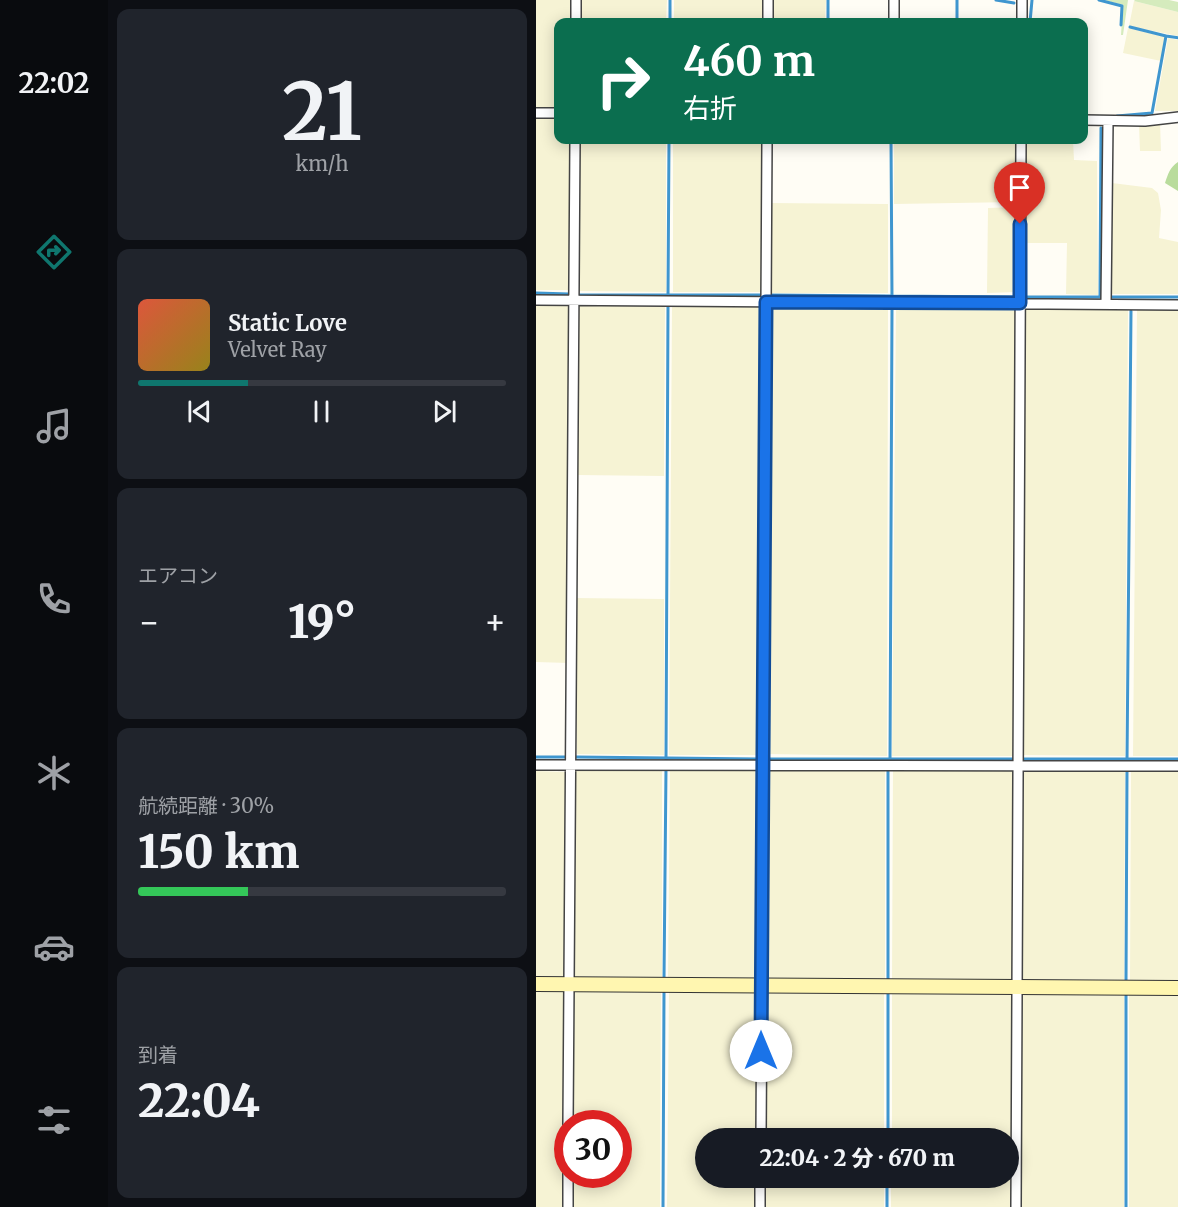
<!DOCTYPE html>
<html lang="ja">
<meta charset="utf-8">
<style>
:root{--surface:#171b24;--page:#20242c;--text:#f1f3f6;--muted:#9ea1a6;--line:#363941;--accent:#0f766e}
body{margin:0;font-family:Merriweather,"Noto Sans JP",serif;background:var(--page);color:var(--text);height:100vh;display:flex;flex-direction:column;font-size:22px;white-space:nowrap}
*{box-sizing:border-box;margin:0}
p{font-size:20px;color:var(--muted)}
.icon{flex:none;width:33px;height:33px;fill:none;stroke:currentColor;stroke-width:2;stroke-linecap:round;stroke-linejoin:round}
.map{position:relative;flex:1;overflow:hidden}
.side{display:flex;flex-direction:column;gap:9px;padding:9px;background:#0d0f14;width:428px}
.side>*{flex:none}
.guide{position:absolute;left:18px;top:18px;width:534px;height:126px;border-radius:12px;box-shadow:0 3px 15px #0003;background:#0b6e4f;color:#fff;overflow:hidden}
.speed{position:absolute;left:18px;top:1110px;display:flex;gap:12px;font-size:30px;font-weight:700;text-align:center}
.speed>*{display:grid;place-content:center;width:78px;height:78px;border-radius:50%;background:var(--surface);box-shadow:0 3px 15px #0003;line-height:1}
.speed .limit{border:9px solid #d22;background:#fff;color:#111}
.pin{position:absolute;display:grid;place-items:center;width:51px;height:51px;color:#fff;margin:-62px -26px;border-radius:50% 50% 50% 0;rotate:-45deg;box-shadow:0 0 6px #0007}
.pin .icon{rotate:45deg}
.me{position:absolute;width:66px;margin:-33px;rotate:0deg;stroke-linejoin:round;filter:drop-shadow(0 0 4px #0008)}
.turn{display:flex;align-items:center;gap:21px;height:126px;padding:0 30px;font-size:27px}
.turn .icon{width:78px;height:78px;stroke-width:2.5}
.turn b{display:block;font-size:42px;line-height:51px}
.big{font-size:45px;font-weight:800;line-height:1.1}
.side .tile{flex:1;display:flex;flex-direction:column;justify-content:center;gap:9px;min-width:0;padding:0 21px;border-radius:12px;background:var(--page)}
.side .dial{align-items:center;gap:0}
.dial b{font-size:78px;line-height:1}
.song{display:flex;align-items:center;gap:18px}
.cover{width:72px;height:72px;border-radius:9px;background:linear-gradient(135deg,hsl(10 70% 55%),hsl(50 70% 35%))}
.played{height:6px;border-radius:3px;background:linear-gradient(90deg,var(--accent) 30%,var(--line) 30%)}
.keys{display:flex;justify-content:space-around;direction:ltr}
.heat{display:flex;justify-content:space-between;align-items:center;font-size:33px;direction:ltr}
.charge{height:9px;border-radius:4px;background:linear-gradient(90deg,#34c759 30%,var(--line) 0)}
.trip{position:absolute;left:159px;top:1128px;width:324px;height:60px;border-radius:30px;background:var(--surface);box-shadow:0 3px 15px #0003;font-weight:800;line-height:60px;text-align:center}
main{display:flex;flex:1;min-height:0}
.menu{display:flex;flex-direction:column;width:108px;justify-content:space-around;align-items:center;background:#090b0e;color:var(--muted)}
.menu .icon{width:42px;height:42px}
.menu .current{color:var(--accent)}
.menu b{font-size:27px;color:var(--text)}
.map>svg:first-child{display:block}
.farmland{fill:#f6f3d4}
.green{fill:#d5ebbd}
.forest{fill:#b9dc9c}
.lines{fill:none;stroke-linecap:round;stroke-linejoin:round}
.stream{stroke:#3f96cf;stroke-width:3}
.street-casing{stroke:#444;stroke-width:12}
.secondary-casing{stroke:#333;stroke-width:16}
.street{stroke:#fff;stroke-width:9}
.secondary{stroke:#fff6b0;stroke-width:14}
.route-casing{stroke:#114b97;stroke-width:15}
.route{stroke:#1a73e8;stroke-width:10}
</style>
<main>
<nav class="menu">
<b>22:02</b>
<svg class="icon current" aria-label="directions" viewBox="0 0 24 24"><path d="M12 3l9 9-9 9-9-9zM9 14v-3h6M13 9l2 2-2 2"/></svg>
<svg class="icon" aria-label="music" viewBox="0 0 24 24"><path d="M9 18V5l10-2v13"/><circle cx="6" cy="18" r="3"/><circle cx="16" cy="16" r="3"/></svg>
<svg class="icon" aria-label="phone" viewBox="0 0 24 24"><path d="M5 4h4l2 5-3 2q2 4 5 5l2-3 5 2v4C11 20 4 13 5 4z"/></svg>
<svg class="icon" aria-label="climate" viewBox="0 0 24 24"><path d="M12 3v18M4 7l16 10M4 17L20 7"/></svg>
<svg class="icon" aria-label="car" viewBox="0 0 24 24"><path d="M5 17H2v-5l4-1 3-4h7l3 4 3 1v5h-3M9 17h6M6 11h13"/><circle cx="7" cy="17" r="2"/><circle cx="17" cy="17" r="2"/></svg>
<svg class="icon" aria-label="filters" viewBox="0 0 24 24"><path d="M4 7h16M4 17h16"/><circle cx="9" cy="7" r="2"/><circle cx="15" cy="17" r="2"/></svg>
</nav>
<section class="side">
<div class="tile dial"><b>21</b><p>km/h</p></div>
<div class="tile">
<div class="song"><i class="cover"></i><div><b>Static Love</b><p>Velvet Ray</p></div></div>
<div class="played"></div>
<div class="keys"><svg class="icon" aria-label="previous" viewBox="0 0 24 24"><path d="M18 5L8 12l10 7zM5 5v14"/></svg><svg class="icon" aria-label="pause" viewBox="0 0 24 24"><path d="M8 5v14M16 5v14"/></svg><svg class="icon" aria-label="next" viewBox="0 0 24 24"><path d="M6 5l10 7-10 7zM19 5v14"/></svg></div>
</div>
<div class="tile"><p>エアコン</p>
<div class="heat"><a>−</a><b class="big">19°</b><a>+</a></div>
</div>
<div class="tile"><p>航続距離 · 30%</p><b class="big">150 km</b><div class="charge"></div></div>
<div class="tile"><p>到着</p><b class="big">22:04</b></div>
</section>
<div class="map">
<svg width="643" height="1207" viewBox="0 0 643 1207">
<rect width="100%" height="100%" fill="#fffdf5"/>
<!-- farmland -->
<path class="farmland" d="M0,0H37V22H22V109H0Z
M43,0H131L130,22H43Z
M138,0H228L227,22H138Z
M234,0H290L289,22H234Z
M598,1L642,12V36L593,26Z
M592,28L629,37L625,61L587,53Z
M632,38L642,40V111H619Z
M0,116H22V140H36L35,290H0Z
M624,122L625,151H604L603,124Z
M42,140H130V292L42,291Z
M137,140H227L226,292H137Z
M358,140H480V202L358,204Z
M488,140H537L538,160L561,161L562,295L530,294L531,243H488Z
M576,183L616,188L622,193L625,210L623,238L642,242V294H574Z
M233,203L352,204V293H233Z
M480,207V292L451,293L452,208Z
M0,305H30L35,309L33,663L0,662Z
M44,305L129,306L128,476L41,475V308Z
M136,306H222L226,310L224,755H133Z
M235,307H352L351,756L230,754L233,309Z
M360,307L476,308L480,310L479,756H356Z
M492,308H592L589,756L486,755L488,311Z
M601,309H642V756H597Z
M39,598L128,599V755L41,754Z
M40,768H126V979L40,978L36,975L37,774Z
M134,768L222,770L224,775L222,974L220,980L132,979Z
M233,768L349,769V981L232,980L229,977L230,774Z
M357,769L473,770L478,773L477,975L474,981H356Z
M642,769V982H594L595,770Z
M490,770H589L588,982L490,981L485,978L486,776Z
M0,771L31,772L30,975L27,979L0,978Z
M0,990H26L31,995L29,1207H0Z
M40,990L125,991L124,1207H36V1175L82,1174V1124L36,1123L37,994Z
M133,991L220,992L223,995L222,1138H170V1178H222V1207H131Z
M231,992H348V1138H228V996Z
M356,992H473L477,1000L475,1207H355V1178H472V1138H356Z
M490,993H588V1207H483L485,998Z
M593,993L642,994V1207H593Z
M228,1178H348V1207H228Z"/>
<!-- green -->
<path class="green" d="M568,0H592L587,35H585L587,5Z
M599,0H633L642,2V12L598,1Z"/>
<!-- forest -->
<path class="forest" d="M642,162V191L629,183C632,174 634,167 642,162Z"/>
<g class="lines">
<!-- stream -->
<path class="stream" d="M460,0L478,3
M563,0L586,6L585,25
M134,22V0
M292,22V0
M421,22V0
M494,22L496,0
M594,27L630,36
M581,116L616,113L630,36L643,38
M355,140L356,297
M0,293L33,294
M44,295H225
M233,295L479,297
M132,296L133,140
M489,297H564
M564,297L565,128
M575,297H643
M0,757H32
M40,757L223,759
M232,759H477
M354,759L356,308
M487,759H643
M130,761L132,306
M591,762L595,311
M128,979L130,768
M352,980V769
M590,980L591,771
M590,994V1207
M352,1138V993
M127,1207L128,993
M351,1207V1178"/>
<!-- street casing -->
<g class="street-casing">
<path id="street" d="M40,22V0
M232,22V0
M358,22V0
M486,22V0
M0,113H22
M548,120L609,121L643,117
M0,300L643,305
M570,304L572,121
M0,765L643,766
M32,1124L39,140
M225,1138L231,140
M32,1207V1174
M224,1207V1178
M480,1207L485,140"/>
</g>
<!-- secondary casing -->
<g class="secondary-casing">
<path id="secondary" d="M0,984L643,988"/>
</g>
<!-- street -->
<use href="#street" class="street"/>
<!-- secondary -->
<use href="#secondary" class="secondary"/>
</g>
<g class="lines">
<!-- route casing -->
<g class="route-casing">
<path id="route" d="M225,1051L230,302L484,303V224"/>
</g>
<!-- route -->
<use href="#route" class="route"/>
</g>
</svg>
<div class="speed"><div class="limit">30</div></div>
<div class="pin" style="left:484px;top:224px;background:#d93025"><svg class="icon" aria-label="arrive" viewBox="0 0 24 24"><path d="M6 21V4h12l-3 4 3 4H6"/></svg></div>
<svg class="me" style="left:225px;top:1051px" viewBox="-20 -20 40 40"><circle r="19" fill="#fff"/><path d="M0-13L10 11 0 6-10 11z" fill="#1a73e8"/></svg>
<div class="trip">22:04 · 2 分 · 670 m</div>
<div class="guide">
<div class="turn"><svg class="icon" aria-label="right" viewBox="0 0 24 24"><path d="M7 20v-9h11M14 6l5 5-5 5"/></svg><div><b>460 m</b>右折</div></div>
</div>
</div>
</main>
